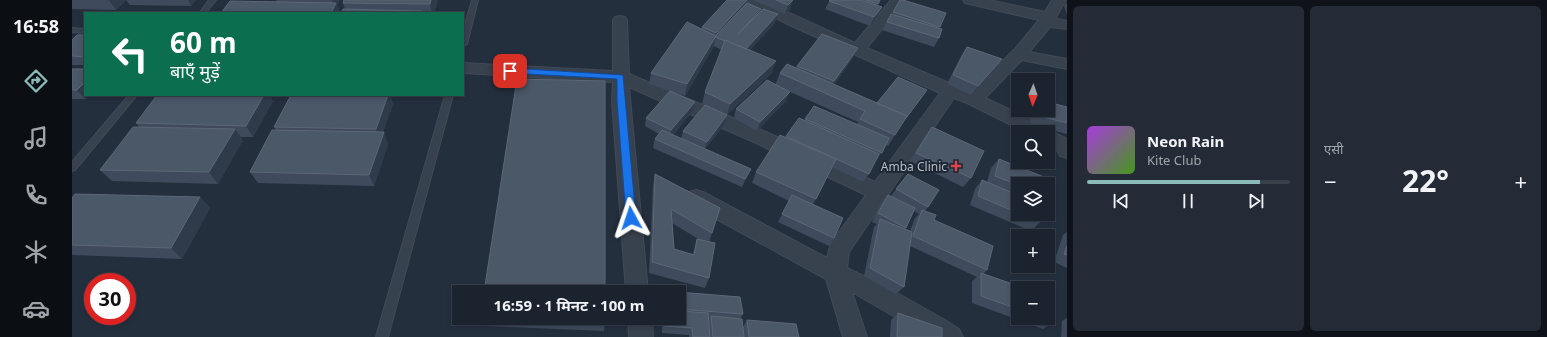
<!DOCTYPE html>
<html lang="hi">
<meta charset="utf-8">
<style>
:root{--surface:#1b232e;--page:#242b36;--text:#f1f3f6;--muted:#a0a4aa;--line:#39404a;--accent:#8bbbb9}
body{margin:0;font-family:"Noto Sans","Noto Sans Devanagari",sans-serif;background:var(--page);color:var(--text);height:100vh;display:flex;flex-direction:column;font-size:15px;white-space:nowrap}
*{box-sizing:border-box;margin:0}
p{font-size:13px;color:var(--muted)}
.icon{flex:none;width:22px;height:22px;fill:none;stroke:currentColor;stroke-width:2;stroke-linecap:round;stroke-linejoin:round}
.map{position:relative;flex:1;overflow:hidden}
.side{display:flex;flex-direction:column;gap:6px;padding:6px;background:#0f1319;width:480px}
.side>*{flex:none}
.hud{position:absolute;left:12px;top:12px;width:380px;height:84px;border-radius:0px;box-shadow:0 2px 6px #0003,0 0 0 1px var(--line);background:#0b6e4f;color:#fff;overflow:hidden}
.needle{width:26px;rotate:182deg}
.buttons{position:absolute;left:939px;top:73px;display:grid;gap:8px}
.buttons a{display:grid;place-items:center;width:44px;height:44px;border-radius:0px;background:var(--surface);box-shadow:0 2px 6px #0003,0 0 0 1px var(--line);font-size:20px}
.speed{position:absolute;left:12px;top:273px;display:flex;gap:8px;font-size:20px;font-weight:700;text-align:center}
.speed>*{display:grid;place-content:center;width:52px;height:52px;border-radius:50%;background:var(--surface);box-shadow:0 2px 6px #0003,0 0 0 1px var(--line);line-height:1}
.speed .limit{border:6px solid #d22;background:#fff;color:#111}
.pin{position:absolute;display:grid;place-items:center;width:34px;height:34px;color:#fff;margin:-17px;border-radius:8px;box-shadow:0 2px 6px #0006}
.me{position:absolute;width:44px;margin:-22px;rotate:355deg;stroke-linejoin:round;filter:drop-shadow(0 0 3px #0008)}
.turn{display:flex;align-items:center;gap:14px;height:84px;padding:0 20px;font-size:18px}
.turn .icon{width:52px;height:52px;stroke-width:2.5}
.turn b{display:block;font-size:28px;line-height:34px}
.big{font-size:30px;font-weight:700;line-height:1.1}
.side .widget{flex:1;display:flex;flex-direction:column;justify-content:center;gap:6px;min-width:0;padding:0 14px;border-radius:6px;background:var(--page)}
.song{display:flex;align-items:center;gap:12px}
.cover{width:48px;height:48px;border-radius:6px;background:linear-gradient(135deg,hsl(280 70% 55%),hsl(100 70% 35%))}
.played{height:4px;border-radius:2px;background:linear-gradient(90deg,var(--accent) 85%,var(--line) 85%)}
.keys{display:flex;justify-content:space-around;direction:ltr}
.heat{display:flex;justify-content:space-between;align-items:center;font-size:22px;direction:ltr}
.side .tiles{flex:1;display:grid;gap:6px;grid-template-columns:repeat(2,1fr)}
.trip{position:absolute;left:380px;top:285px;width:234px;height:40px;border-radius:0px;background:var(--surface);box-shadow:0 2px 6px #0003,0 0 0 1px var(--line);font-weight:700;line-height:40px;text-align:center}
main{display:flex;flex:1;min-height:0}
.tab-bar{display:flex;flex-direction:column;width:72px;justify-content:space-around;align-items:center;background:#0b0e12;color:var(--muted)}
.tab-bar .icon{width:28px;height:28px}
.tab-bar .current{color:var(--accent)}
.tab-bar b{font-size:18px;color:var(--text)}
.map>svg:first-child{display:block}
.lines{fill:none;stroke-linecap:round;stroke-linejoin:round}
.service-casing{stroke:#414a57;stroke-width:2}
.minor-casing{stroke:#414a57;stroke-width:2}
.service{fill:#38414e;fill-rule:evenodd}
.minor{fill:#38414e;fill-rule:evenodd}
.wall{fill:#3f4b5c;fill-rule:evenodd}
.shaded-wall{fill:#2f3b4b}
.building{fill:#4b5868;stroke:#5c6777}
.route{fill:#1a73e8;stroke:#114b97}
.health-dot{fill:#e0444e;stroke:#1d2633;stroke-width:1.5}
.labels{text-anchor:middle;dominant-baseline:central;stroke-width:4;stroke-linejoin:round;paint-order:stroke}
.poi-label{font-size:12px;fill:#b4bcc9;stroke:#1d2633;text-anchor:end}
</style>
<main>
<nav class="tab-bar">
<b>16:58</b>
<svg class="icon current" aria-label="directions" viewBox="0 0 24 24"><path d="M12 3l9 9-9 9-9-9zM9 14v-3h6M13 9l2 2-2 2"/></svg>
<svg class="icon" aria-label="music" viewBox="0 0 24 24"><path d="M9 18V5l10-2v13"/><circle cx="6" cy="18" r="3"/><circle cx="16" cy="16" r="3"/></svg>
<svg class="icon" aria-label="phone" viewBox="0 0 24 24"><path d="M5 4h4l2 5-3 2q2 4 5 5l2-3 5 2v4C11 20 4 13 5 4z"/></svg>
<svg class="icon" aria-label="climate" viewBox="0 0 24 24"><path d="M12 3v18M4 7l16 10M4 17L20 7"/></svg>
<svg class="icon" aria-label="car" viewBox="0 0 24 24"><path d="M5 17H2v-5l4-1 3-4h7l3 4 3 1v5h-3M9 17h6M6 11h13"/><circle cx="7" cy="17" r="2"/><circle cx="17" cy="17" r="2"/></svg>
</nav>
<div class="map">
<svg width="995" height="337" viewBox="0 0 995 337">
<rect width="100%" height="100%" fill="#242f3e"/>
<g class="lines">
<!-- service casing -->
<g class="service-casing">
<path id="service" d="M137,0H144L134,13H127Z
M400,0H406L395,44L391,46V31Z
M0,28L13,29V33L0,32Z
M57,95H65L3,170L0,171V162Z
M373,95H381L316,337H304Z"/>
</g>
<!-- minor casing -->
<g class="minor-casing">
<path id="minor" d="M671,0H689L783,43L819,0H833L795,48L898,92L943,49L967,20L893,3L891,0H917L973,12L980,0H994L984,17L985,19L995,21V29L978,27L957,52L995,59V69L950,60L913,98L975,127L977,130L995,139V158L988,156L985,150L976,144V132H953L895,103L882,98L777,252L775,268L816,288L873,320L887,329L891,337H858L780,292L795,337H771L754,279L617,204L614,198L617,192L624,190L631,192L755,258L759,243L794,195L682,142L557,87L576,292H554L540,101L541,82L391,73V63L541,71V20L543,17L548,16L553,17L555,20L557,74L694,132L803,182L868,93L722,27L673,3Z
M556,318H580L581,337H557Z"/>
</g>
<!-- service -->
<use href="#service" class="service"/>
<!-- minor -->
<use href="#minor" class="minor"/>
</g>
<!-- wall -->
<path class="wall" d="M0,0H54L44,10L0,9Z
M54,0H124L119,6L58,5Z
M204,0H268L265,5L268,13H149L205,1Z
M366,0L362,13H269L273,9L271,3Z
M681,0H721L718,9L713,14Z
M758,0H808L805,6L810,7L805,16L798,26L753,9Z
M828,0L868,27L867,28V38L862,47L810,30L819,14H820Z
M995,2V15L992,6Z
M674,4L688,11L703,23L678,50L700,73L655,115L653,124L633,149L679,169L670,187L581,148L583,139L587,134L573,126L574,118L598,91L577,84L579,73L629,29L630,27ZM642,46L650,50L633,92L630,104L633,105L611,131L609,139L601,135L621,111L623,102L601,92L613,96Z
M13,35V65H0V40Z
M895,47L930,59L923,68L899,95L875,84L889,56Z
M786,48L780,59L762,85L805,103L855,90L828,127L816,146L814,145L804,161H803L797,174L791,182L760,167L741,204L762,238L757,246L706,222L717,201L680,183L684,172L713,138L714,136L732,121L733,119L785,124L786,122L707,87L714,101L685,131L662,118L664,109L703,85L708,73L724,68L725,66Z
M0,69L13,95H17L13,99H0Z
M219,95H318L321,104L311,132L316,144L302,186L186,183L178,172L204,130L202,127Z
M201,101L181,137H168L171,140L146,184L40,181L28,170L67,127L64,123Z
M995,107V134L959,125L956,110H976Z
M860,127L899,178L891,187L838,161L853,136Z
M927,159L946,184V214H970L968,222L959,231L898,205L903,189L910,180L915,182L919,168Z
M583,174L640,233L637,242V278L633,288L577,273L581,186ZM600,223L628,240L625,239L621,254L602,249Z
M836,174L856,207L853,211L915,270L911,274L946,288V318H976L982,322L971,329L900,303V281L905,277L838,246L832,287L824,294L792,276L802,227L805,224L800,222L809,203L816,195L819,196ZM842,211L847,214L843,218L838,231L833,229L834,228Z
M128,197L138,208L110,259L0,255V198Z
M995,232V268L982,262L991,235Z
M593,291L668,297L671,314L668,319H670L672,337H617V335L590,333V318H607V292H593Z
M826,313L870,337H818L819,320Z
M409,318H533L532,331L412,326Z
M995,318V337H989L990,321Z
M675,320L727,337H672L671,327Z"/>
<!-- shaded-wall -->
<path class="shaded-wall" d="M37,0H54L44,10Z
M116,0H124L119,6Z
M260,0H268L265,5L268,13H259L262,7Z
M359,0H366L362,13H360L358,4Z
M675,0L673,7L644,37L641,47L613,96L615,84L643,37L644,33Z
M721,0L718,9L713,14L716,5Z
M810,7L805,16L798,26L802,17Z
M689,9L687,17L666,34Z
M706,14L703,23L670,59L672,50Z
M786,48L780,59L756,93L762,81Z
M930,59L923,68L899,95L906,86Z
M704,61L700,73L655,115L653,124L632,150L635,142L655,115L658,104Z
M13,82V95H17L13,99L5,90Z
M718,92L714,101L685,131L688,122Z
M192,95H198L201,101L181,137L174,126Z
M316,95H318L321,104L308,141L304,129Z
M623,102L621,111L598,139L599,130Z
M163,129L171,140L146,184L137,172Z
M312,132L316,144L302,186L297,175Z
M679,169L670,187L673,179Z
M128,197L138,208L110,259L99,248Z"/>
<!-- building -->
<path class="building" d="M272,0H359L358,4L271,3Z
M655,0H675L644,33L630,27Z
M704,0H721L716,5Z
M758,0H788L810,7L802,17L757,1Z
M793,0H808L806,4Z
M828,0H831L874,13L868,27L821,12Z
M158,1L264,3L259,13H149Z
M675,3L689,9L666,34L691,9L706,14L674,49L653,40V41L643,37L644,36V35Z
M271,9L350,11L349,13H269Z
M819,14L870,29L867,38L815,22Z
M615,22L644,36L615,84L579,73Z
M750,34L786,48L762,81L725,66Z
M5,35H13V57L0,56V40Z
M653,40L704,61L658,104L633,92Z
M895,47L930,59L906,86L881,75Z
M715,64L835,116L823,135L788,119L793,111L708,73Z
M0,69H13V82L5,90H0Z
M826,77L855,90L834,118L835,116L805,103Z
M445,79L533,81V292H412Z
M695,80L718,92L688,122L664,109Z
M598,91L623,102L599,130L574,118Z
M85,95H192L174,126L64,123Z
M219,95H316L304,129L202,127Z
M976,102L995,107V123L967,116L966,110H976Z
M633,105L655,115L635,142L611,131Z
M742,106L817,138L810,153L733,119Z
M727,118L807,154L797,174L714,136Z
M61,127L163,129L137,172L28,170Z
M860,127L912,151L899,178L844,153Z
M200,130L312,132L297,175L178,172Z
M590,130L679,169L673,179L583,139Z
M708,135L764,159L744,199L684,172Z
M927,159L972,177L971,184H946V185L923,176Z
M583,174L648,208L640,233L599,209L602,249L622,255L625,239L643,243L637,278L580,262Z
M836,174L867,190L856,207L824,189Z
M910,180L946,195V213L906,196Z
M3,194L128,197L99,248L0,245V198Z
M720,195L771,218L762,238L710,214Z
M816,195L843,208L834,228L806,213Z
M850,210L864,215L862,220L921,246L915,270L841,236Z
M948,214H970L968,222Z
M808,219L840,232L832,287L798,268Z
M995,246V255L992,254Z
M909,273L952,288H946V309L909,296Z
M593,291L668,297L671,314L607,309V292H593Z
M976,296L979,297L982,322L970,318H976Z
M607,311L636,313L638,337H621L620,328L592,326V318H607Z
M826,313L870,328V337H825Z
M639,316L670,319L672,337H641Z
M483,318H533V320Z
M675,320L724,324L727,337H677Z"/>
<!-- route -->
<path class="route" d="M438,68L551,75L564,218L563,221H556L554,218L545,101V79L436,73L434,71Z"/>
<!-- markers -->
<path class="health-dot" d="M882 160h4v4h4v4h-4v4h-4v-4h-4v-4h4z"/>
<g class="labels">
<!-- poi labels -->
<g class="poi-label">
<text x="875" y="166">Amba Clinic</text>
</g>
</g>
</svg>
<div class="buttons">
<a><svg class="needle" viewBox="-14 -14 28 28"><path d="M0-13l5 13h-10z" fill="#e53935"/><path d="M0 13l5-13h-10z" fill="#a0a4aa"/></svg></a>
<a><svg class="icon" aria-label="search" viewBox="0 0 24 24"><circle cx="10" cy="10" r="6"/><path d="M15 15l6 6"/></svg></a>
<a><svg class="icon" aria-label="layers" viewBox="0 0 24 24"><path d="M12 4l9 5-9 5-9-5zM3 14l9 5 9-5"/></svg></a>
<a>+</a>
<a>−</a>
</div>
<div class="speed"><div class="limit">30</div></div>
<div class="pin" style="left:438px;top:71px;background:#d93025"><svg class="icon" aria-label="arrive" viewBox="0 0 24 24"><path d="M6 21V4h12l-3 4 3 4H6"/></svg></div>
<svg class="me" style="left:559px;top:218px" viewBox="-20 -20 40 40"><path d="M0-17L14 15 0 8-14 15z" fill="#1a73e8" stroke="#fff" stroke-width="4"/></svg>
<div class="trip">16:59 · 1 मिनट · 100 m</div>
<div class="hud">
<div class="turn"><svg class="icon" aria-label="left" viewBox="0 0 24 24"><path d="M17 20v-9H6M10 6l-5 5 5 5"/></svg><div><b>60 m</b>बाएँ मुड़ें</div></div>
</div>
</div>
<section class="side">
<div class="tiles">
<div class="widget">
<div class="song"><i class="cover"></i><div><b>Neon Rain</b><p>Kite Club</p></div></div>
<div class="played"></div>
<div class="keys"><svg class="icon" aria-label="previous" viewBox="0 0 24 24"><path d="M18 5L8 12l10 7zM5 5v14"/></svg><svg class="icon" aria-label="pause" viewBox="0 0 24 24"><path d="M8 5v14M16 5v14"/></svg><svg class="icon" aria-label="next" viewBox="0 0 24 24"><path d="M6 5l10 7-10 7zM19 5v14"/></svg></div>
</div>
<div class="widget"><p>एसी</p>
<div class="heat"><a>−</a><b class="big">22°</b><a>+</a></div>
</div>
</div>
</section>
</main>
